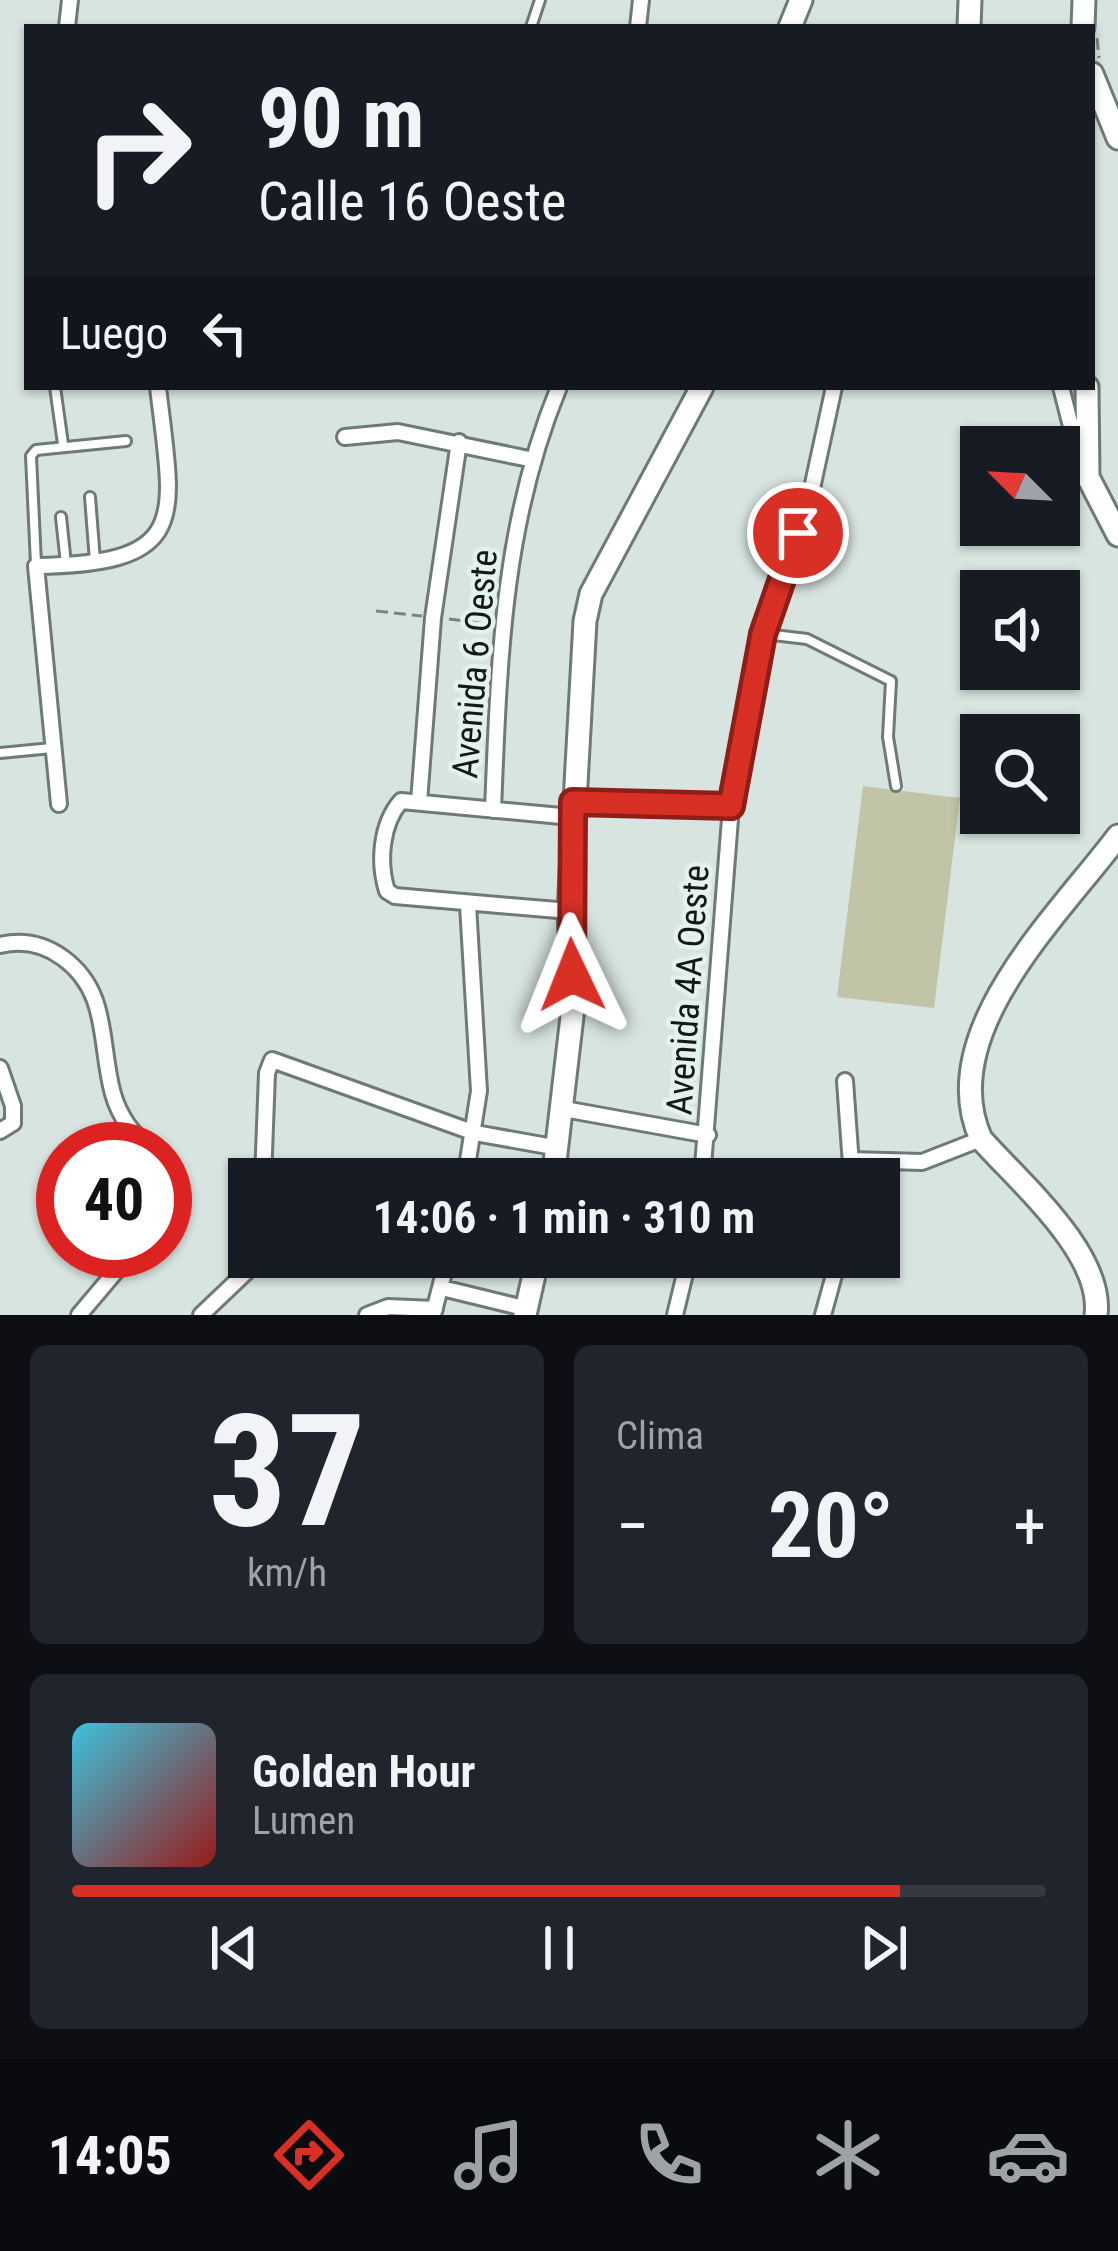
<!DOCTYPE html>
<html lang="es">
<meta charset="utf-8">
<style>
:root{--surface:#171b24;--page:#20242c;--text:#f1f3f6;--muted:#9ea1a6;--line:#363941;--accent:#d93025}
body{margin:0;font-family:"Roboto Condensed",sans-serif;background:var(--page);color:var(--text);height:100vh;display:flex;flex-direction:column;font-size:45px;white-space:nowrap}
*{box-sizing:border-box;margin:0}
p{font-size:39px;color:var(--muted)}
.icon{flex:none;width:66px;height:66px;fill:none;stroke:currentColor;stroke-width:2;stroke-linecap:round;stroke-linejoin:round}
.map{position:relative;height:1315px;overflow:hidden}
.sheet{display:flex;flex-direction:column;gap:30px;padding:30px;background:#0d0f14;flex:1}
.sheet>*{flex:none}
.banner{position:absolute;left:24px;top:24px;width:1071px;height:366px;border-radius:0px;box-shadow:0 3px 9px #0004;background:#171b24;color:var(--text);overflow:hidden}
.needle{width:78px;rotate:294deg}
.buttons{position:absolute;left:960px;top:426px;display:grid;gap:24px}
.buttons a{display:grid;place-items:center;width:120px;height:120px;border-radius:0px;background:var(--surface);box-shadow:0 3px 9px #0004;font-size:60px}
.speed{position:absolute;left:36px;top:1122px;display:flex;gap:24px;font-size:60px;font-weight:700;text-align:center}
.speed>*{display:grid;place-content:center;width:156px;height:156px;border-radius:50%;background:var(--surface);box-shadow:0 3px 9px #0004;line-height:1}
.speed .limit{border:18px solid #d22;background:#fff;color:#111}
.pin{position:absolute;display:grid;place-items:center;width:102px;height:102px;color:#fff;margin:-51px;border:6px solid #fff;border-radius:50%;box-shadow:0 3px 12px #0007}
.me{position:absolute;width:132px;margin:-66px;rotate:358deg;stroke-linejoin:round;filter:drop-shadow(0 0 9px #0008)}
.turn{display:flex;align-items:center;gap:42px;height:252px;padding:0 36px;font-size:54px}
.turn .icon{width:156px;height:156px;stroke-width:2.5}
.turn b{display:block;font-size:84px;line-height:102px}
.then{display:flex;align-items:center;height:114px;padding:0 36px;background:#0003;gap:24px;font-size:45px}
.big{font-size:90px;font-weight:700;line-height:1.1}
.sheet .widget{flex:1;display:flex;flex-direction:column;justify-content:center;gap:18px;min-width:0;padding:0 42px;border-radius:18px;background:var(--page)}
.sheet .dial{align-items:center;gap:0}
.dial b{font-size:156px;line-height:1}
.song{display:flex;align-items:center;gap:36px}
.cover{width:144px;height:144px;border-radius:18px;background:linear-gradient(135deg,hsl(190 70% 55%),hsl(0 70% 35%))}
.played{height:12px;border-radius:6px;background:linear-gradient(90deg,var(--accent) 85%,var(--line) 85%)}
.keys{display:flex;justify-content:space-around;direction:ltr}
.heat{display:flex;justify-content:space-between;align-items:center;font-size:66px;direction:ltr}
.sheet .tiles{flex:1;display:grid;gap:30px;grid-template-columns:1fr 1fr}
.widget:last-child{grid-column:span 2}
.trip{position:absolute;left:228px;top:1158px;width:672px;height:120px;border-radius:0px;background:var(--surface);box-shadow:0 3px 9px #0004;font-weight:700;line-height:120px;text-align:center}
.menu{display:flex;height:192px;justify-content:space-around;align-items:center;background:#090b0e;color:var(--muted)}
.menu .icon{width:84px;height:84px}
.menu .active{color:var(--accent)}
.menu b{font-size:54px;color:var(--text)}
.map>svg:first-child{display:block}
.green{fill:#c2c4a7}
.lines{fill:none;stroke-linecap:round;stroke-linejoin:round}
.lane-casing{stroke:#6e7a77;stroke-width:14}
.street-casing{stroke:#6e7a77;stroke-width:20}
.secondary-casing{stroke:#6e7a77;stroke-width:27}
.primary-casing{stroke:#6e7a77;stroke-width:27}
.path{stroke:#7c8583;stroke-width:3;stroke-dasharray:12 6;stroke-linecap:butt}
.lane{stroke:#fff;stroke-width:8}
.street{stroke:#fff;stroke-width:14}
.secondary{stroke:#fff;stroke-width:21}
.primary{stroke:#fff;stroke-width:21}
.route-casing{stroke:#8d1f18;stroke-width:30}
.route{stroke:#d93025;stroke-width:21}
.labels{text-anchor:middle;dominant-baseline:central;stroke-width:9;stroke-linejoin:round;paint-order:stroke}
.street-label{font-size:36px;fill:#141918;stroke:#e4f2ee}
</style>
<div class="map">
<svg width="1118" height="1315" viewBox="0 0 1118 1315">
<rect width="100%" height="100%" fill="#d7e4e0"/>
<!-- green -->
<path class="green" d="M863,786L960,798L934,1008L837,997Z"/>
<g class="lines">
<!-- lane casing -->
<g class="lane-casing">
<path id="lane" d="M531,27L540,0
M55,387L63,444
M90,497L95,561
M61,517L66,564
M36,564L31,456L36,450L126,441
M765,634L807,639L891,681L888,737L896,786
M0,753L52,748"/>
</g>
<!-- street casing -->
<g class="street-casing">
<path id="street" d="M67,27L70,0
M638,27L641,0
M1061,387L1075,442L1086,449
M345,437L398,432L529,459
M419,802L433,618L459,442
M573,802L731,806
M59,804L36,566C193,564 173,517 158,387
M493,810C499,663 502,525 559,387
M569,911L395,896L387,891C378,862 381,824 401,801L572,817
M0,945C22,940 44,944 63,958C110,992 99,1044 113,1094C120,1118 132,1132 149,1149
M0,1068L13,1106V1123L0,1131
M845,1081L852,1179
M564,1109L708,1135
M851,1160L922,1162L981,1139
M165,1162L174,1182L165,1209
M263,1179L267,1073L272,1060L475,1133L559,1148
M465,1179L479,1091L468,905
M702,1179L731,806L763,633L811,493L834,387
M442,1288L528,1309
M79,1315L133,1251
M201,1315L262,1257
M367,1315L388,1307L435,1309
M433,1315L448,1257
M675,1315L689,1257
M823,1315L839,1257"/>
</g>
<!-- secondary casing -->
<g class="secondary-casing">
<path id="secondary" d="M790,27L801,0
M969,27L970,0
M1087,387L1088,477L1118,535
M553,1179L573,1008L569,911L585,621L591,594L702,387
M525,1315L538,1257
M1096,1315C1104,1254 1019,1182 981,1139C933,1034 1058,916 1118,836"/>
</g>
<!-- primary casing -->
<g class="primary-casing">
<path id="primary" d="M1083,27L1084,0
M1092,74L1118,138"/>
</g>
<!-- path -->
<path class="path" d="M1097,38L1099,58
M376,611L422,616
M449,619L487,624"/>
<!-- lane -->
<use href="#lane" class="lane"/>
<!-- street -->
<use href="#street" class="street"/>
<!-- secondary -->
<use href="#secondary" class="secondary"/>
<!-- primary -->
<use href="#primary" class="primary"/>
</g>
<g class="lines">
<!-- route casing -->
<g class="route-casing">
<path id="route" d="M572,975L573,802L731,806L763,634L798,533"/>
</g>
<!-- route -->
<use href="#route" class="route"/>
</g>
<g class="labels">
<!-- street labels -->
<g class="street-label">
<text transform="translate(475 664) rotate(-85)">Avenida 6 Oeste</text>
<text transform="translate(688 990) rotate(-86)">Avenida 4A Oeste</text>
</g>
</g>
</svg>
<div class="buttons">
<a><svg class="needle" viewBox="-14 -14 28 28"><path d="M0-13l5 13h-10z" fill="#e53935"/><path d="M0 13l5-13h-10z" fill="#9ea1a6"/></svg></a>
<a><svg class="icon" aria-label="sound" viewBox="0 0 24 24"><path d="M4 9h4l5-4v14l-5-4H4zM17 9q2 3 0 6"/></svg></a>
<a><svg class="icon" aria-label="search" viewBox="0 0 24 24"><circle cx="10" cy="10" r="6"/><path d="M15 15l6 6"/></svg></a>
</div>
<div class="speed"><div class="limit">40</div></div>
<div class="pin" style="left:798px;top:533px;background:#d93025"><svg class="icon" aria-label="arrive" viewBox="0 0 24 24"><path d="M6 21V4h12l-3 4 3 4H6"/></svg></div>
<svg class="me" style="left:572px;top:975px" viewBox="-20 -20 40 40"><path d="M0-17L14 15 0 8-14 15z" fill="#d93025" stroke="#fff" stroke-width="4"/></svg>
<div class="trip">14:06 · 1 min · 310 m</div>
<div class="banner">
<div class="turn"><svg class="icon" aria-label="right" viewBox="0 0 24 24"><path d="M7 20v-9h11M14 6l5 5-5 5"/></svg><div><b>90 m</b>Calle 16 Oeste</div></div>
<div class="then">Luego<svg class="icon" aria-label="left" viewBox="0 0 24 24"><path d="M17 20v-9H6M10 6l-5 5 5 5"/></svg></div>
</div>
</div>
<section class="sheet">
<div class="tiles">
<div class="widget dial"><b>37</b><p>km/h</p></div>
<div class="widget"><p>Clima</p>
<div class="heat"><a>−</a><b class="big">20°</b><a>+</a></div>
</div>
<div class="widget">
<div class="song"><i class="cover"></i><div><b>Golden Hour</b><p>Lumen</p></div></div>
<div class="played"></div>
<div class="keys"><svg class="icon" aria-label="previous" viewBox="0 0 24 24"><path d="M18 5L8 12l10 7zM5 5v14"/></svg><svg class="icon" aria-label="pause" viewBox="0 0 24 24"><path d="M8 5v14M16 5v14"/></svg><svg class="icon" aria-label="next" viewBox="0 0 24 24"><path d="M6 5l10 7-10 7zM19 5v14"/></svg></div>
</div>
</div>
</section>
<nav class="menu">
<b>14:05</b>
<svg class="icon active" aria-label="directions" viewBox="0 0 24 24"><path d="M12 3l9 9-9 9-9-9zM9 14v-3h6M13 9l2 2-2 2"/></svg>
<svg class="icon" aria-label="music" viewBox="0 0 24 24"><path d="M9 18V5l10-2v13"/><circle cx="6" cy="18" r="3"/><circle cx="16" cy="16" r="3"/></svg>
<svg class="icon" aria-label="phone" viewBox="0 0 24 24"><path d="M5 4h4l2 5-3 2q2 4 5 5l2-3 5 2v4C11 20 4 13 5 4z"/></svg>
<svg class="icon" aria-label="climate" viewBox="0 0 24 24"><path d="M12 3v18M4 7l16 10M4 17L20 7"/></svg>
<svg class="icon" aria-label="car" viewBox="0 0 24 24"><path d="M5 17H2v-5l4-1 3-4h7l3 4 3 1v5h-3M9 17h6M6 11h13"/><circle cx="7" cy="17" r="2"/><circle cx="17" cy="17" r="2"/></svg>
</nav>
